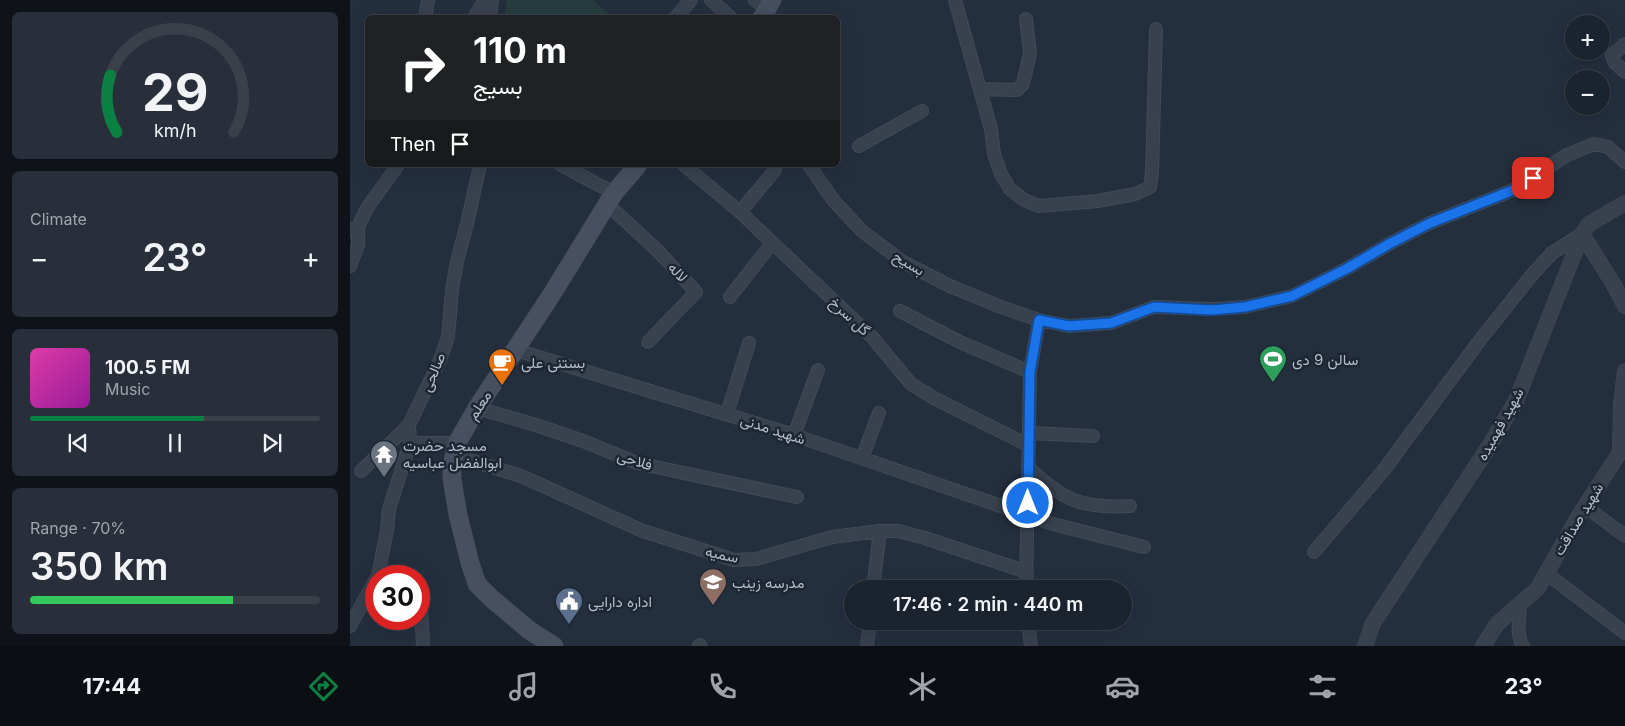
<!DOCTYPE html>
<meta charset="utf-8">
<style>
:root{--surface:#1b232e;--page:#282f3a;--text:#f1f3f6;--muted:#a0a4aa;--line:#39404a;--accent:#0b8043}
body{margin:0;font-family:Inter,Vazirmatn,sans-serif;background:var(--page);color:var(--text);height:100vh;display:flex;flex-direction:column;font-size:19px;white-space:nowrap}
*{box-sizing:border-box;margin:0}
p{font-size:16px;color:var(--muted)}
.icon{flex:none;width:28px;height:28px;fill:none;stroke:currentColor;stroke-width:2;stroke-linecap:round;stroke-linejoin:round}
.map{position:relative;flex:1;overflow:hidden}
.details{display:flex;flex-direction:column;gap:12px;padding:12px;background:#0f1319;width:350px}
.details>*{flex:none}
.hud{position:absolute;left:15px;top:15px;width:475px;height:152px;border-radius:8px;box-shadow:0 5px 20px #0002,0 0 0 1px var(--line);background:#202124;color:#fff;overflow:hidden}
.controls{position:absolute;left:1215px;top:15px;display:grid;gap:10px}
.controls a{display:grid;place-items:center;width:45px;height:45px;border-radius:50%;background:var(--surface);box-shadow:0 5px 20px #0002,0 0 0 1px var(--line);font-size:25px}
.speed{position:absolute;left:15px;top:565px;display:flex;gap:10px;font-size:25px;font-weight:700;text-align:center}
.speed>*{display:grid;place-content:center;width:65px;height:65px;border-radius:50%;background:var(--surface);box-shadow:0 5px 20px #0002,0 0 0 1px var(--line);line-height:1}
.speed .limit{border:8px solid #d22;background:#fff;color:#111}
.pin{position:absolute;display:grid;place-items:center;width:42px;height:42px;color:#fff;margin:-21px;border-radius:10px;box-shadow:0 2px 8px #0006}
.me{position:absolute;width:55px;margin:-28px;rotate:0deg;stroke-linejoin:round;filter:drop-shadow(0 0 4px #0008)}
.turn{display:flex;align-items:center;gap:18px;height:105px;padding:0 25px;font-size:22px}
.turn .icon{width:65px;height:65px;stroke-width:2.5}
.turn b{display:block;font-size:35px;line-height:42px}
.then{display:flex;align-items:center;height:48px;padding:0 25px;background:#0003;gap:10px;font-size:19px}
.big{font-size:38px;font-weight:600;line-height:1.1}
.details .widget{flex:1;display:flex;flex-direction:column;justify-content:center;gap:8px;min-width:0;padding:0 18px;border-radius:8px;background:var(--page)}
.details .dial{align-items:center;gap:0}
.dial svg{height:130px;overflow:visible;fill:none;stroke:var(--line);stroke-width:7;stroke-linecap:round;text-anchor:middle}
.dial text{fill:var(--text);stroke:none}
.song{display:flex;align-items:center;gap:15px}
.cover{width:60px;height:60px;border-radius:8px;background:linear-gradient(135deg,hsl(320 70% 55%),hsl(300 70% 35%))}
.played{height:5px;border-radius:2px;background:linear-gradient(90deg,var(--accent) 60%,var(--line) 60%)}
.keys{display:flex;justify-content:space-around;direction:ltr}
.heat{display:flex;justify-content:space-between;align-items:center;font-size:28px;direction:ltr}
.charge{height:8px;border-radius:4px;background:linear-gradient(90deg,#34c759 70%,var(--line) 0)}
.trip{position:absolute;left:494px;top:580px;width:288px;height:50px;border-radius:25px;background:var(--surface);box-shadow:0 5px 20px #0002,0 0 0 1px var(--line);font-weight:600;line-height:50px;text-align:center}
.menu{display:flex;height:80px;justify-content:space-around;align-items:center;background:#0b0e12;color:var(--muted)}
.menu .icon{width:35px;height:35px}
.menu .current{color:var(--accent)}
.menu b{font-size:22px;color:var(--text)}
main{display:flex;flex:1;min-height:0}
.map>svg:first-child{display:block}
.green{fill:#263c3f}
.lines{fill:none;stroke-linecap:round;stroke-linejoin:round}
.minor-casing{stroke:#414a57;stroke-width:14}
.tertiary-casing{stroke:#414a57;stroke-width:16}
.secondary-casing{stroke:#414a57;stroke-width:19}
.minor{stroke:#38414e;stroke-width:12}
.tertiary{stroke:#38414e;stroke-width:15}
.secondary{stroke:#465061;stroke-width:18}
.route-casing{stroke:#114b97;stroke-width:12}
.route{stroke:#1a73e8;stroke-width:9}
.labels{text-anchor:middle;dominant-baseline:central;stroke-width:5;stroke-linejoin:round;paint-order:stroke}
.street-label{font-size:15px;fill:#b4bcc9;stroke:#1d2633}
.poi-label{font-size:15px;fill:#b4bcc9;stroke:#1d2633;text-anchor:start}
</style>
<main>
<section class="details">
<div class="widget dial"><svg viewBox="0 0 100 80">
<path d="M14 69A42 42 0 1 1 86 69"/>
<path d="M14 69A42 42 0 0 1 10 34" stroke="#0b8043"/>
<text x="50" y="56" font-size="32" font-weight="700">29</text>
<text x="50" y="72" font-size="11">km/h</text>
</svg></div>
<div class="widget"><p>Climate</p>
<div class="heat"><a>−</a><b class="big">23°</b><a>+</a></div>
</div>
<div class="widget">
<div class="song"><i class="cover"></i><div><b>100.5 FM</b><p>Music</p></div></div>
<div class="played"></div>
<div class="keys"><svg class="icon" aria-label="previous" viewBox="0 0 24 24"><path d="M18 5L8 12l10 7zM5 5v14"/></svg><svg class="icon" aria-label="pause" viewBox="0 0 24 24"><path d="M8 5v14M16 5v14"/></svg><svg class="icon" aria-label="next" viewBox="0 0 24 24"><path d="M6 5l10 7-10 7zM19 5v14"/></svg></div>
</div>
<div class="widget"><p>Range · 70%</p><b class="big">350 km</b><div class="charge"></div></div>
</section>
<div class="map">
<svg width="1275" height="646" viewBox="0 0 1275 646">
<rect width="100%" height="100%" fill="#242f3e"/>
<!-- green -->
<path class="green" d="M157,0H243L263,17H154Z"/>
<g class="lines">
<!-- minor casing -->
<g class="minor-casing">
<path id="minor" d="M361,0L381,18
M405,0L417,9
M605,0L641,129L644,154L651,174L660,189L674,200L689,206L748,201L785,194L800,187L802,173L806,29
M75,18L78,0
M124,18L135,0
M140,18L142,0
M325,18L341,0
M1275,44L1262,55L1265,63L1275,72
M630,89L667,90L673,84L680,53L676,19
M509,146L572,111
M211,165L264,193
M334,165L390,212L523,338L561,384L584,398L678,445
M459,165L483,200L512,231L553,262L600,286L651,307L689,320L719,326L761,323L804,307L862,309L895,307L942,296L996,269L1039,244L1080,223L1161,191L1217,155L1244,144L1258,147L1275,162
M257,204L308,251L346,292L298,342
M390,212L425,170
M0,230L8,227L17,208L48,165
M0,266L8,245V227
M380,297L422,243
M550,311L610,342L680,372
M166,350L444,435L703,524L794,547
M127,408L186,425L233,441L287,463L447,497
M377,414L399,343
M679,433L743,436
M444,435L468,370
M60,443H107
M104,455L171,476L293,531L384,560L406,559L482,537L530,531H548L575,538L677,572
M512,458L529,413
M678,467C712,500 732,509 780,506
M11,471L59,425
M1235,506L1275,536
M964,552L1033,471L1130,340L1181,276L1202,253L1232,234
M1196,573L1275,633
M28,576L37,530L39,509L60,443L59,425L90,360L98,337L102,290L107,261L117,224L130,165
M523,589L530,531
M676,589L680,372L689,320
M1169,605C1171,619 1165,634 1173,646
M71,609L73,646
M678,621L681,646
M0,626L26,579
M349,646L350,645
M517,646L520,621"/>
</g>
<!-- tertiary casing -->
<g class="tertiary-casing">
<path id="tertiary" d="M1232,234L1264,285L1275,306
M1015,646L1023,623L1138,448L1166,401L1232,234L1239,224L1275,203
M1133,646L1147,624L1188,588L1230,514L1270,452L1271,405L1275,371"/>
</g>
<!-- secondary casing -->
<g class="secondary-casing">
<path id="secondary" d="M412,18L422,0
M204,646L179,630L141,598L127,584L120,563L108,515L102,479V466L107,443L127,408L202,294L264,193L288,165"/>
</g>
<!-- minor -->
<use href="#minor" class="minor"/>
<!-- tertiary -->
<use href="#tertiary" class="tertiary"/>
<!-- secondary -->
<use href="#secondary" class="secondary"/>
</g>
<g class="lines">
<!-- route casing -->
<g class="route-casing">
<path id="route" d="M678,503L680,372L689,320L719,326L761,323L804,307L862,310L895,307L942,296L996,269L1039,244L1080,223L1161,191L1183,178"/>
</g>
<!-- route -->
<use href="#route" class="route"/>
</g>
<!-- icons -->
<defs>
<g id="stadium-pin" transform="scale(1.4375)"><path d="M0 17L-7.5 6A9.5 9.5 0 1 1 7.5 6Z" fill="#2e9e5b" stroke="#1d2633"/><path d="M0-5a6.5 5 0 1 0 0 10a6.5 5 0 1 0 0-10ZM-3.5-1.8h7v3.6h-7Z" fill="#fff"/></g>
<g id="cafe-pin" transform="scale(1.4375)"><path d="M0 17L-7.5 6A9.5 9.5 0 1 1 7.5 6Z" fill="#e8710a" stroke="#1d2633"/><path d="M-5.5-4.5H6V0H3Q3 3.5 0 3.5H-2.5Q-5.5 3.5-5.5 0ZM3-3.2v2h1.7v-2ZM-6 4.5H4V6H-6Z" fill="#fff"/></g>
<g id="temple-pin" transform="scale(1.4375)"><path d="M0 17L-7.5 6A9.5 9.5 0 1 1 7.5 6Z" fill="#6b7280" stroke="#1d2633"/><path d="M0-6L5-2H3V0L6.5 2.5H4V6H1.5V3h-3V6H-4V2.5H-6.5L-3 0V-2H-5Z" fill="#fff"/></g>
<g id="school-pin" transform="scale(1.4375)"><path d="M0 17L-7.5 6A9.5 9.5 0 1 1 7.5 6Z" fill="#8d6e63" stroke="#1d2633"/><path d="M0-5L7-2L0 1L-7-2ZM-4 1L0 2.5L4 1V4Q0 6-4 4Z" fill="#fff"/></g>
<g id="civic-pin" transform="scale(1.4375)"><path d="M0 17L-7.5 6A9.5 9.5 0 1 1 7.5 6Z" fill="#5c6f8a" stroke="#1d2633"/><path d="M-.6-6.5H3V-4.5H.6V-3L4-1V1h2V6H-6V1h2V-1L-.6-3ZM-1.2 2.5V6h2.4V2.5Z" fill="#fff"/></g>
</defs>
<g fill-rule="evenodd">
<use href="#stadium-pin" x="923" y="359"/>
<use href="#cafe-pin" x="152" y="362"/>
<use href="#temple-pin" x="34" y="454"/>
<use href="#school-pin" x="363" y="582"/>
<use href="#civic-pin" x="219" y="601"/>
</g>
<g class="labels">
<!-- street labels -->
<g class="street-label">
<text transform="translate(559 263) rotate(31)">بسیح</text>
<text transform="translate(328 272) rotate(47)">لاله</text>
<text transform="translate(500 316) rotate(43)">گل سرخ</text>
<text transform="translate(83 372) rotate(-67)">صالحی</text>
<text transform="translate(129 405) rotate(-57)">معلم</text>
<text transform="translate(1150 424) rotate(-61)">شهید فهمیده</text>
<text transform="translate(423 429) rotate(18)">شهید مدنی</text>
<text transform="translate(285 460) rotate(18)">فلاحی</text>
<text transform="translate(1228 519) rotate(-59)">شهید صداقت</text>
<text transform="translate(372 554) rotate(12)">سمیه</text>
</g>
<!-- poi labels -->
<g class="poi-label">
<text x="942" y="359">سالن 9 دی</text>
<text x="171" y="362">بستنی علی</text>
<text x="53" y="445">مسجد حضرت<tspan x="53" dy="17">ابوالفضل عباسیه</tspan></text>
<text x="382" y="582">مدرسه زینب</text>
<text x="238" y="601">اداره دارایی</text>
</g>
</g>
</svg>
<div class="controls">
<a>+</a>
<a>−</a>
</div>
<div class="speed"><div class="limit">30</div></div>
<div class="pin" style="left:1183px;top:178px;background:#d93025"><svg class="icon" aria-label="arrive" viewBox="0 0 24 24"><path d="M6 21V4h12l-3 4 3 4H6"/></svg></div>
<svg class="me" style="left:678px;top:503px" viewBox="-20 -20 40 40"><circle r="17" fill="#1a73e8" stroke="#fff" stroke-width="3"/><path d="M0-11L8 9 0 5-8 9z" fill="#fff"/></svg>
<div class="trip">17:46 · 2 min · 440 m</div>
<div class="hud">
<div class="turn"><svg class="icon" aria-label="right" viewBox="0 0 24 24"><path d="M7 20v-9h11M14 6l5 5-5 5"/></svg><div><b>110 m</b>بسیج</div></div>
<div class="then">Then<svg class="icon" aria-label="arrive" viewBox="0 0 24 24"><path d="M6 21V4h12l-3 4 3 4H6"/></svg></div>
</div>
</div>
</main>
<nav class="menu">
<b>17:44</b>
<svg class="icon current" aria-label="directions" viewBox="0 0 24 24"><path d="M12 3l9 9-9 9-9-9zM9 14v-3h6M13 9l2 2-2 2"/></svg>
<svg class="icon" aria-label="music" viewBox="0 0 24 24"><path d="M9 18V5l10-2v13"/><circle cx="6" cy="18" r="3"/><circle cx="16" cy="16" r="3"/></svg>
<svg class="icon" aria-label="phone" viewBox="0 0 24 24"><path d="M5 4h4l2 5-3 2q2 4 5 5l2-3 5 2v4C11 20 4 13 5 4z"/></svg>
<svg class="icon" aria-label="climate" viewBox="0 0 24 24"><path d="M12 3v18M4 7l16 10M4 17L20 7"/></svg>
<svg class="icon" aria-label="car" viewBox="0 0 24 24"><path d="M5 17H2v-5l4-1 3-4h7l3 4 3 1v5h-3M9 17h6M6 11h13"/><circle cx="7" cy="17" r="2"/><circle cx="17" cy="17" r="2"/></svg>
<svg class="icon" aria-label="filters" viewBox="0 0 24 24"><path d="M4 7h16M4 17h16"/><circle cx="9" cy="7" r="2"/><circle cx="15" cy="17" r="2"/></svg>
<b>23°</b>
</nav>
